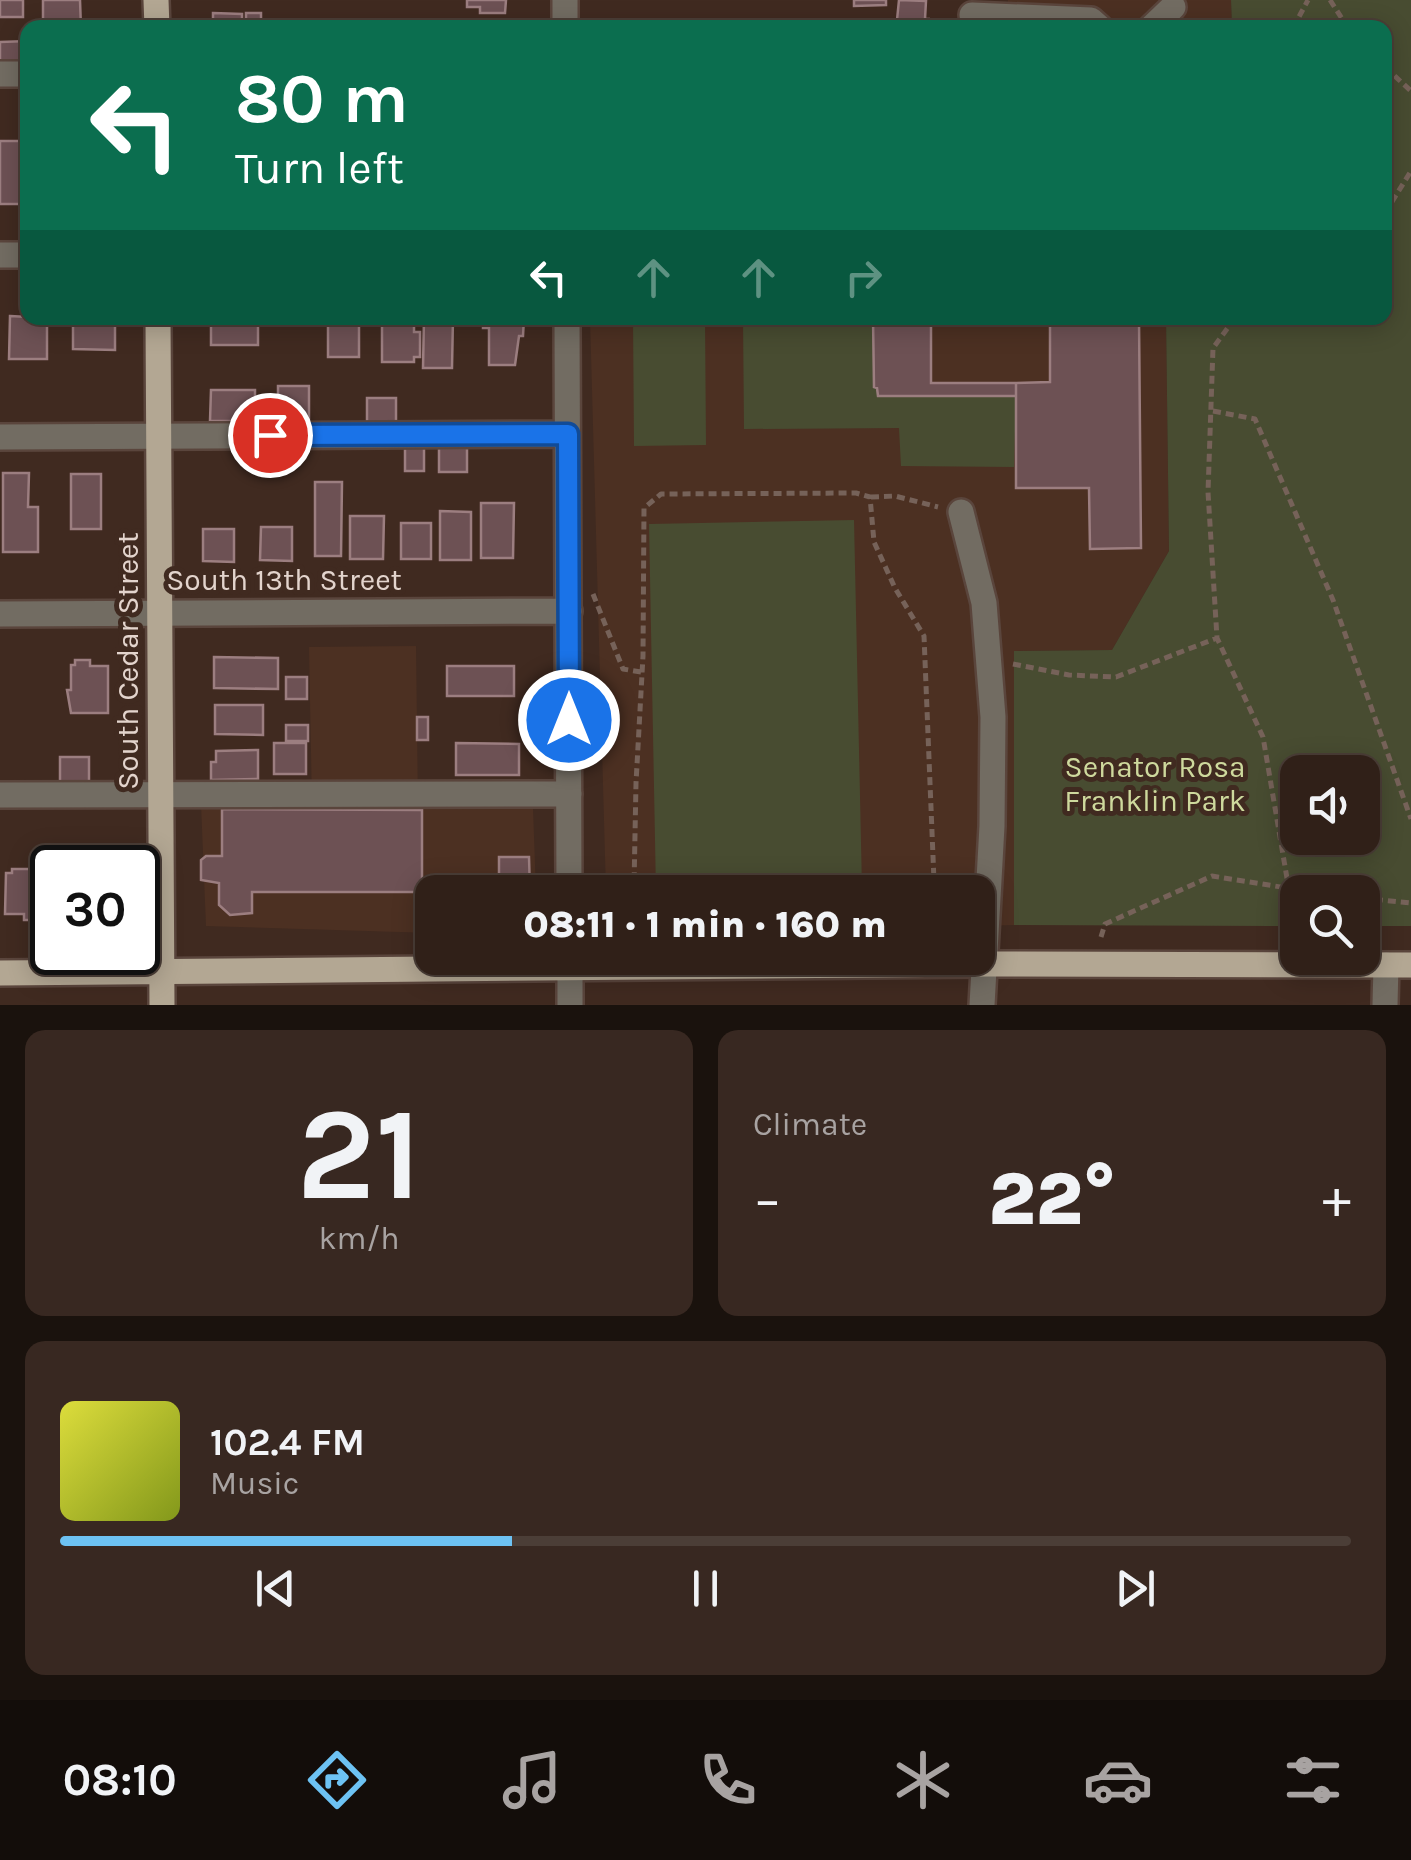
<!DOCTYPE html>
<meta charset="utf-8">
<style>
:root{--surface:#302018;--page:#382821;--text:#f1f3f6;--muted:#a8a3a2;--line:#4b3e37;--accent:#6dc2f3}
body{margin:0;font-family:Karla,sans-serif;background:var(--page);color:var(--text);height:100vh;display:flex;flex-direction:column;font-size:38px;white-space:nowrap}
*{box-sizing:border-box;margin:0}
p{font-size:32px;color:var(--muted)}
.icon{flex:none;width:55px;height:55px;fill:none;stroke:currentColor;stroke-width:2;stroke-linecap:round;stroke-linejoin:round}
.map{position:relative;height:1005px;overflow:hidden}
.drawer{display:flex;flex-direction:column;gap:25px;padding:25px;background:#1a120d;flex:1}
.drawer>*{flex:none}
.guide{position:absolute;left:20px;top:20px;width:1372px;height:305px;border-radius:20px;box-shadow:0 5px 25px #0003,0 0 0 2px var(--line);background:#0b6e4f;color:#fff;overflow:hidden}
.tools{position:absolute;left:1280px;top:755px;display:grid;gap:20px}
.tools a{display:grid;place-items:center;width:100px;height:100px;border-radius:20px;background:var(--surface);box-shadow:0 5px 25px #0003,0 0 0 2px var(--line);font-size:50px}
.speed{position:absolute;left:30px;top:845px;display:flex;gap:20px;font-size:50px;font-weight:700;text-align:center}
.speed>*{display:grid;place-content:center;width:130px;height:130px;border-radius:50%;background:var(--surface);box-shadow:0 5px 25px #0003,0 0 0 2px var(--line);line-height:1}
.speed .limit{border:5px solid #111;border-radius:15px;background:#fff;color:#111}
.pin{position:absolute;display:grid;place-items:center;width:85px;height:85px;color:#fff;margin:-42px;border:5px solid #fff;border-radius:50%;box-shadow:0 2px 10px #0007}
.me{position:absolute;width:110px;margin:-55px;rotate:0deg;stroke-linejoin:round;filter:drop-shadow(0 0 8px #0008)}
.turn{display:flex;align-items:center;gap:35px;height:210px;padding:0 50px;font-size:45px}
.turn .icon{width:130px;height:130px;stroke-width:2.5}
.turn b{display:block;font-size:70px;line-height:85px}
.lanes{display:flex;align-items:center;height:95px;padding:0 50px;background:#0003;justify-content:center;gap:50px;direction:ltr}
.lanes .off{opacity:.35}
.big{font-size:75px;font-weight:800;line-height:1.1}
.drawer .card{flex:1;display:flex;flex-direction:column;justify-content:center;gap:15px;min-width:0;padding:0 35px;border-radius:20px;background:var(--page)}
.drawer .dial{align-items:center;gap:0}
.dial b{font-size:130px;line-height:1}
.song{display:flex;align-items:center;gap:30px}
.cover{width:120px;height:120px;border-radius:15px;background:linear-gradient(135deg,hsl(60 70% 55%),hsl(70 70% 35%))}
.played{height:10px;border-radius:5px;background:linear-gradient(90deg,var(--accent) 35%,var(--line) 35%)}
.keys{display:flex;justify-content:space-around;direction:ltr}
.heat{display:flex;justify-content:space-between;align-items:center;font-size:55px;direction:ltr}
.drawer .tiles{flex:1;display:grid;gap:25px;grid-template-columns:1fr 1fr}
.card:last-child{grid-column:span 2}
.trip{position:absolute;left:415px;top:875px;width:580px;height:100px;border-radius:20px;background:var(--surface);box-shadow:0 5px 25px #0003,0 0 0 2px var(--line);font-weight:800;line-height:100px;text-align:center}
.dock{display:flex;height:160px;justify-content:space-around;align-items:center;background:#130d0a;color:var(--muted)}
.dock .icon{width:70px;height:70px}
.dock .selected{color:var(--accent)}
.dock b{font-size:45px;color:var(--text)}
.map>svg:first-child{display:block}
.built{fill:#4c3022}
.green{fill:#484c31;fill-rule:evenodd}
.building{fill:#6d5154;stroke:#9c7e80;stroke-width:2.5}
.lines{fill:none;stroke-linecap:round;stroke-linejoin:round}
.minor-casing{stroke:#5a453c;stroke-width:30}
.major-casing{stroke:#5a453c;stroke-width:30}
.path{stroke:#766259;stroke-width:5;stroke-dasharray:8 5;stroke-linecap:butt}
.minor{stroke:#726c62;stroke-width:25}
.major{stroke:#b3a793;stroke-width:25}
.route-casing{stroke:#114b97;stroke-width:25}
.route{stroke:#1a73e8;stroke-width:18}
.labels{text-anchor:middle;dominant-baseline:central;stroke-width:10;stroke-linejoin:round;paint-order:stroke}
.street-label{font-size:30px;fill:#e3d4cd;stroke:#402a20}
.park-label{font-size:30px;fill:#ced99d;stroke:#402a20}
</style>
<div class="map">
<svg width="1411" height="1005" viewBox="0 0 1411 1005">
<rect width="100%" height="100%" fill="#402a20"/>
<!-- built -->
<path class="built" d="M1008,0H1231L1232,27H1380H1008Z
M590,318H1166L1169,551L1112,650L1014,651V925L978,926V892H606Z
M416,646L418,808H533L536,892H432V933L206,926L201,804L312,805L309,647Z"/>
<!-- green -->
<path class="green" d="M1231,0H1411V926H1363L1362,892H1298L1297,926L1014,925V651L1112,650L1169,551L1166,318H1385V28L1232,27ZM1362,772V838H1298V772Z
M633,318H705L706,445L634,446Z
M743,318H872L873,324V318H931V387L878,389V396H1016L1014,467L901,466L899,428L744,429Z
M854,520L862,888L656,892L649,524Z"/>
<!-- building -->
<path class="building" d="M0,0H23V17H0Z
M43,0H80L81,28H43Z
M467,0H506L505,13H480V7H467Z
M854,0H886V5L854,6Z
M899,0L926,1L925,19H929L931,28H900V20H897Z
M213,13L242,14V28H213Z
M246,13H261V28H246Z
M28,41V66L0,67V42Z
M0,141H24L25,204H0Z
M10,316L47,318V359H9Z
M73,318H115V350L73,349Z
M211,318H258V345H211Z
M382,318H414V332H420V357H414V362H382Z
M424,318H453L452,368H423Z
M483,318H524L523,336H519L515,365H489V328H483Z
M873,318H931V383H1016V396H878L877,388L874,387Z
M1050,318H1139L1141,548L1090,549L1089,488H1016V383L1050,382Z
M328,319H359V357H328Z
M278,386H309V420H278Z
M211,390H255V421H210Z
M367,398H396V427H367Z
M405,447H424V471H405Z
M439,448H467V472H439Z
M3,473H29L28,507H38V552H3Z
M71,474H101V529H71Z
M315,482H342L341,556H315Z
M481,503H514L513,558H481Z
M440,511L471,512V560H440Z
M350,516H384L383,559H350Z
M401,523H431V559H401Z
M261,527H292V561L260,560Z
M203,529H234V562L203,561Z
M214,657L278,658V689L214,688Z
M75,660H90V666H108V713H71L67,690H71V665H75Z
M447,666H514V696H447Z
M286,677H307V699H286Z
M215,705H263V735L215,734Z
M417,717H428V740H417Z
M286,725H308V741H286Z
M274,743H306V774H274Z
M456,743L519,744V775H456Z
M258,750V779L211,780V762H216V751Z
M60,757H89V786H60Z
M222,809L422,810V892H252V913L230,915L219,905V883L201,880V860L206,856H222Z
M499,857H529L530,892H485V877H499Z
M12,869H40V920H24V914H5L6,873H12Z"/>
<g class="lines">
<!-- minor casing -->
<g class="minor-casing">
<path id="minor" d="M565,0V28
M972,15L1091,20L1100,28
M1151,28L1173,7
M0,74H28
M0,255H28
M567,318L569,892
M0,437L567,434
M961,512L984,603L993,717L992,826L982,1005
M0,614L569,611
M0,795L569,794
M570,1005V958
M1385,1005L1386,965"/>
</g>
<!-- major casing -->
<g class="major-casing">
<path id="major" d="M156,0L157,28
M158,318L162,1005
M0,973L982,964L1411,965"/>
</g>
<!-- path -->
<path class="path" d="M1330,0L1348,28
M1293,28L1308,0
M1385,67L1411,91
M1385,213L1411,171
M1235,318L1213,348L1208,492L1217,638L1263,737L1289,890
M1213,411L1255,419L1333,600L1411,819
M871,497L895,496L938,507
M593,594L623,669L641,672
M1013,664L1069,675L1116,677L1217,638
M638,892L634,886L636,783L643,656L644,508L661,494L856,493L870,497L874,542L895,588L924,636L934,881L927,892
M1362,898L1411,903
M1101,937L1105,924L1212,876L1312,892"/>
<!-- minor -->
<use href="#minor" class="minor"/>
<!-- major -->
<use href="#major" class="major"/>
</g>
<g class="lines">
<!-- route casing -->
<g class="route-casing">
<path id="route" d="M270,435L568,434L569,720"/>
</g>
<!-- route -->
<use href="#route" class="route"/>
</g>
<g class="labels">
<!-- street labels -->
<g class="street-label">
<text x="284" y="580">South 13th Street</text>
<text transform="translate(128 661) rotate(-90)">South Cedar Street</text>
</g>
<!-- park labels -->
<g class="park-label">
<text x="1155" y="767">Senator Rosa<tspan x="1155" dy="34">Franklin Park</tspan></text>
</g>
</g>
</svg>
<div class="tools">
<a><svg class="icon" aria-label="sound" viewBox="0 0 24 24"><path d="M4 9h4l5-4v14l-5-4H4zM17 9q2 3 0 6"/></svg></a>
<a><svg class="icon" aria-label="search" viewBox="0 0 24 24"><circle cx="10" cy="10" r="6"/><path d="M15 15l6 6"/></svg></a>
</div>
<div class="speed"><div class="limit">30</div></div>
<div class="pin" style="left:270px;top:435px;background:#d93025"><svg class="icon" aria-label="arrive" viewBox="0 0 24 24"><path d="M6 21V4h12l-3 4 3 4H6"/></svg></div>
<svg class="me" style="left:569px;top:720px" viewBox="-20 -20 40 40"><circle r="17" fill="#1a73e8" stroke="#fff" stroke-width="3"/><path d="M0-11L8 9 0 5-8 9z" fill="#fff"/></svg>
<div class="trip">08:11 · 1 min · 160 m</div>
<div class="guide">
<div class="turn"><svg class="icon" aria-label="left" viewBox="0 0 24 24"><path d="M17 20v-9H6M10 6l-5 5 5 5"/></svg><div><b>80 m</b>Turn left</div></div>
<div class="lanes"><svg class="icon" aria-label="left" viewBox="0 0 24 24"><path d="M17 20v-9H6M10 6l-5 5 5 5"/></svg><svg class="icon off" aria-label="ahead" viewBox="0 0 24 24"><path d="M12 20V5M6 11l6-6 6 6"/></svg><svg class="icon off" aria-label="ahead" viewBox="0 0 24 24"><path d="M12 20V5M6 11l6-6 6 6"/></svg><svg class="icon off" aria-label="right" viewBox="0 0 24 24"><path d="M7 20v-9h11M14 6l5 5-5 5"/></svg></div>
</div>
</div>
<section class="drawer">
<div class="tiles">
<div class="card dial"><b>21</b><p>km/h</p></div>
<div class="card"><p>Climate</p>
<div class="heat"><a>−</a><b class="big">22°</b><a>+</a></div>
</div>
<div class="card">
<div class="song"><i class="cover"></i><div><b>102.4 FM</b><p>Music</p></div></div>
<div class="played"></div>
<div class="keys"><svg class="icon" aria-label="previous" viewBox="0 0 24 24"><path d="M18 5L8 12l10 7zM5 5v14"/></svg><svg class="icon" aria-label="pause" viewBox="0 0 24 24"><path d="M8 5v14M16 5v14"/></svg><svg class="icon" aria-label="next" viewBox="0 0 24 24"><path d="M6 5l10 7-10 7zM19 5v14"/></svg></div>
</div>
</div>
</section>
<nav class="dock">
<b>08:10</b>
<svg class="icon selected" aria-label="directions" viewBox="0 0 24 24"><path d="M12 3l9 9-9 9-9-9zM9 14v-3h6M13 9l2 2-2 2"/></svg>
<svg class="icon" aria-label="music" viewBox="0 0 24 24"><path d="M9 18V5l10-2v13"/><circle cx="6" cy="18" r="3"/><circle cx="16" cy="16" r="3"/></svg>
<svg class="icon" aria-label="phone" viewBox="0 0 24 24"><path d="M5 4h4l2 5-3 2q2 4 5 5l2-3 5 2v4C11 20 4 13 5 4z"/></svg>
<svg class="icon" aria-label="climate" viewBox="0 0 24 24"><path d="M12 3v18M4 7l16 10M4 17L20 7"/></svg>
<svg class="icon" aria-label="car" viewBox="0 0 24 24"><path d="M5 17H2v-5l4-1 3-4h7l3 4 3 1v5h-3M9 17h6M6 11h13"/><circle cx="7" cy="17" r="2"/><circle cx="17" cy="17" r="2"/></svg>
<svg class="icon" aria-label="filters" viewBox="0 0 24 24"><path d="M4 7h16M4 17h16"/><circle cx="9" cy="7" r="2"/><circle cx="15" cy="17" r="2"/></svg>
</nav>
